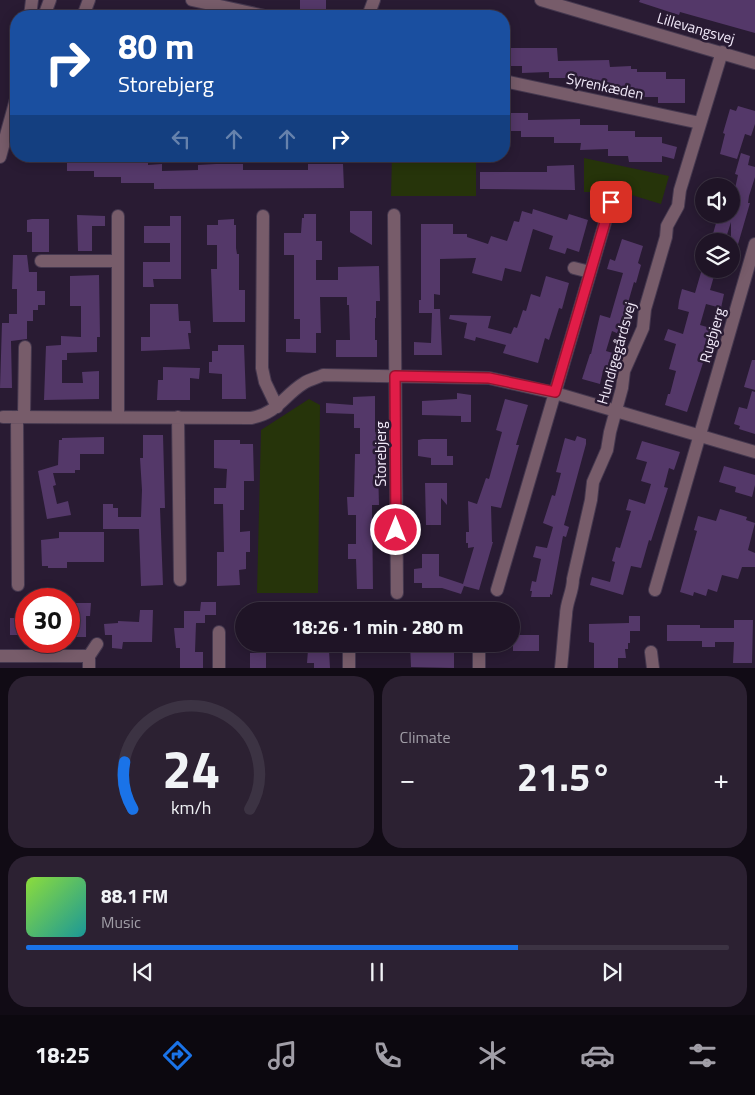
<!DOCTYPE html>
<meta charset="utf-8">
<style>
:root{--surface:#1f1426;--page:#2c2132;--text:#f1f3f6;--muted:#a19ea7;--line:#3c3343;--accent:#1a73e8}
body{margin:0;font-family:"Titillium Web",sans-serif;background:var(--page);color:var(--text);height:100vh;display:flex;flex-direction:column;font-size:19px;white-space:nowrap}
*{box-sizing:border-box;margin:0}
p{font-size:16px;color:var(--muted)}
.icon{flex:none;width:28px;height:28px;fill:none;stroke:currentColor;stroke-width:2;stroke-linecap:round;stroke-linejoin:round}
.map{position:relative;height:668px;overflow:hidden}
.panel{display:flex;flex-direction:column;gap:8px;padding:8px;background:#110b15;flex:1}
.panel>*{flex:none}
.top-card{position:absolute;left:10px;top:10px;width:500px;height:152px;border-radius:20px;box-shadow:0 2px 12px #0003,0 0 0 1px var(--line);background:#1a4fa0;color:#fff;overflow:hidden}
.controls{position:absolute;left:695px;top:178px;display:grid;gap:10px}
.controls a{display:grid;place-items:center;width:45px;height:45px;border-radius:50%;background:var(--surface);box-shadow:0 2px 12px #0003,0 0 0 1px var(--line);font-size:25px}
.speed{position:absolute;left:15px;top:588px;display:flex;gap:10px;font-size:25px;font-weight:700;text-align:center}
.speed>*{display:grid;place-content:center;width:65px;height:65px;border-radius:50%;background:var(--surface);box-shadow:0 2px 12px #0003,0 0 0 1px var(--line);line-height:1}
.speed .limit{border:8px solid #d22;background:#fff;color:#111}
.pin{position:absolute;display:grid;place-items:center;width:42px;height:42px;color:#fff;margin:-21px;border-radius:10px;box-shadow:0 2px 8px #0006}
.me{position:absolute;width:55px;margin:-28px;rotate:0deg;stroke-linejoin:round;filter:drop-shadow(0 0 4px #0008)}
.turn{display:flex;align-items:center;gap:18px;height:105px;padding:0 25px;font-size:22px}
.turn .icon{width:65px;height:65px;stroke-width:2.5}
.turn b{display:block;font-size:35px;line-height:42px}
.lanes{display:flex;align-items:center;height:48px;padding:0 25px;background:#0003;justify-content:center;gap:25px;direction:ltr}
.lanes .off{opacity:.35}
.big{font-size:38px;font-weight:700;line-height:1.1}
.panel .tile{flex:1;display:flex;flex-direction:column;justify-content:center;gap:8px;min-width:0;padding:0 18px;border-radius:20px;background:var(--page)}
.panel .dial{align-items:center;gap:0}
.dial svg{height:130px;overflow:visible;fill:none;stroke:var(--line);stroke-width:7;stroke-linecap:round;text-anchor:middle}
.dial text{fill:var(--text);stroke:none}
.song{display:flex;align-items:center;gap:15px}
.cover{width:60px;height:60px;border-radius:8px;background:linear-gradient(135deg,hsl(90 70% 55%),hsl(180 70% 35%))}
.played{height:5px;border-radius:2px;background:linear-gradient(90deg,var(--accent) 70%,var(--line) 70%)}
.keys{display:flex;justify-content:space-around;direction:ltr}
.heat{display:flex;justify-content:space-between;align-items:center;font-size:28px;direction:ltr}
.panel .tiles{flex:1;display:grid;gap:8px;grid-template-columns:1fr 1fr}
.tile:last-child{grid-column:span 2}
.trip{position:absolute;left:235px;top:602px;width:285px;height:50px;border-radius:25px;background:var(--surface);box-shadow:0 2px 12px #0003,0 0 0 1px var(--line);font-weight:700;line-height:50px;text-align:center}
.menu{display:flex;height:80px;justify-content:space-around;align-items:center;background:#0c080f;color:var(--muted)}
.menu .icon{width:35px;height:35px}
.menu .current{color:var(--accent)}
.menu b{font-size:22px;color:var(--text)}
.map>svg:first-child{display:block}
.green{fill:#26340a}
.building{fill:#543869}
.lines{fill:none;stroke-linecap:round;stroke-linejoin:round}
.minor-casing{stroke:#45384f;stroke-width:14}
.minor{stroke:#775c6a;stroke-width:12}
.route-casing{stroke:#92132f;stroke-width:12}
.route{stroke:#e11d48;stroke-width:9}
.labels{text-anchor:middle;dominant-baseline:central;stroke-width:5;stroke-linejoin:round;paint-order:stroke}
.street-label{font-size:15px;fill:#f1e9f9;stroke:#291b33}
</style>
<div class="map">
<svg width="755" height="668" viewBox="0 0 755 668">
<rect width="100%" height="100%" fill="#291b33"/>
<!-- green -->
<path class="green" d="M392,156H476V196H391Z
M584,158L669,176L661,204L622,192H584Z
M309,399L320,405L318,593H257L261,430Z"/>
<!-- building -->
<path class="building" d="M300,0H326V12H300Z
M640,0H755V33L680,12L679,15L639,2Z
M504,48H557L558,61L609,60L610,67L631,66V69H637V72H666V79H685V103H658V97H631V91H604V85H577L576,78H549V72L522,73V66H504Z
M738,106L755,111V124L751,136L745,134L737,159L720,154L725,134L723,133L730,109L736,111Z
M504,113H528V120L580,119V125H608V131H635V137H662V143L677,147L674,159L662,156V162H629L628,156H608V149L580,150L581,143H554V137H521V131H504Z
M741,153L750,156L748,165L755,167V177L749,196L748,203H750L734,258L731,257V222L725,241H711L716,223H712L715,214H731V192L734,193L738,175L735,174Z
M67,156H102V159L148,158V165L162,164V171L198,170V165L216,164H243V170H308V164H343L344,188L154,189V183H121V177H94V171H67Z
M574,165L575,190L480,189V172H547V166Z
M533,209L567,220L569,214L588,220L579,252L567,248L565,254L549,249L553,236L533,229L521,272L505,268L502,281L472,273L476,258L440,259V295L434,294V309H440L442,355H414V342L431,343L432,313H419V300H421V224H453V234H467V237L488,244L491,236L507,241L514,221L519,222L522,211L532,214Z
M350,211H372V245L350,232Z
M304,214H316V241H322V260H316V280H338V267L379,266L380,301H376V318H375V340H377V357H336V340H350L349,305H347V297H320L321,333H316V353L286,352V339H300V319H294V255H284V233H301L302,218H304Z
M77,215L105,216V226H92V251H78Z
M170,216H181V279H153L154,287H143V262H170V243H144V226H170Z
M32,219H49V252H32V232H27V220Z
M234,219V225H236V248L237,254H239V290H245V322H213L211,269H217V245H207V225H218V220Z
M622,239L643,246L638,263L641,265L636,283L634,282L619,334L612,331L606,351L616,354L610,373L603,371L600,384L582,379L590,354H591L600,315L610,318L623,273L607,269L610,259L615,261Z
M13,255H27L29,272H37V291H45V305H38V310H33V321H27V339L11,341L12,388H0L2,323H9V314H17V289H12Z
M702,269H716L710,290L724,294L721,308L706,304L700,325L714,329L687,412L665,405L668,394H670L676,371L669,369L676,344L664,340L668,329L683,334L689,312L678,309L679,301L682,289L695,293Z
M99,275L100,337H97V352L67,353V360H62V383H83L82,372L99,371V399L44,400L46,346L61,345V336L81,337V306H70V276Z
M546,276L569,283L562,309L559,308L549,340L545,338L538,363L503,353L506,345L476,337L475,341L464,338L467,323L449,319L450,315L491,316L488,328L511,334L514,327L517,328L523,310L526,311L531,294L540,297Z
M150,304H178L179,321H190L191,333H188L190,349L141,351V337H150Z
M218,345H244L246,399H222V374L209,373V362H212V351H218Z
M752,360H755V390L744,387Z
M163,367L200,368L199,379L190,378V400H157L158,380H163Z
M752,391L755,392V434L739,429L740,426L734,424L739,407L747,409Z
M457,393L471,395V422H461V416L422,415V401L457,399Z
M375,396V432H380V461H379L378,469L379,505H372L373,589H357L356,559H348V544H356V515H348L347,497H354L355,454H360V428H354V414L326,413V403L353,405V397Z
M505,399L528,405L516,445H519L501,508L491,506L492,542H493L479,590L464,586L461,594L442,588H422V583H414V569L422,568V554H439V576L463,584L474,547L468,548V543H466V532H469L468,501L477,504L486,478L489,479L502,432L496,430Z
M143,435H163L165,508H160L163,585L141,586L139,529H103V504H113V508H118V517H141L142,490L140,458H143Z
M577,436L586,439V444L564,525L569,527L566,537L563,536L552,595L550,594V597H531L532,591H530L532,581L536,582L541,559L533,557L536,546L547,548L553,527L543,523L552,495L555,496L561,473L556,472L565,438L575,441Z
M104,437V454H80V470H75V473H53L56,485L53,486L57,504L68,501L71,515L47,519L38,471L58,465L59,440H62V438Z
M423,439H447V456H453V465H431V458L418,456V440Z
M214,440H240V444H253L254,481H244V510H240V532L250,531V552H246V569L239,570L240,585L217,586V552H224L223,504H214V488H226L227,469L214,468Z
M642,441L680,452L674,470L669,468L664,487L668,488L651,541L649,540L641,568L631,566L623,595L590,585L592,577L610,582L615,562L612,561L616,547L620,548L631,511L626,510L629,499L645,504L651,484L641,481L647,462L636,459Z
M724,466L755,475V485L752,497L735,492L736,487L719,482Z
M425,483H447V505L441,498V525H426Z
M720,509L747,517L746,520L755,523L748,550L755,553V567H742L738,579L722,575L717,592L708,589L706,596L694,592L693,596L680,592L697,531L694,530L698,516L716,521Z
M59,532H104V562H67V568H48V566H42L41,540L59,538Z
M201,602H216V615H205V623H196L195,652H203V668H180V648H176L174,628H184V611H200Z
M69,603H91L90,616H86V637H69Z
M140,610H153L152,642H123L122,649L112,648V635H105L104,624L118,623V621L139,622Z
M629,616H640V631H630V643H628V649H625L626,658H618V668H594V643L589,642V624L629,623Z
M10,618H26V635H10Z
M734,620H753L752,663H733L734,642H715V647H702V641H667V625H700V628H734Z
M513,635H539V651H513Z
M410,644H454V668L411,667Z
M308,650H329L330,668H314V663H307Z
M250,653H266V668H250Z"/>
<g class="lines">
<!-- minor casing -->
<g class="minor-casing">
<path id="minor" d="M192,0L265,16
M541,0L755,63
M30,16L32,0
M44,16L50,0
M83,16L89,0
M368,16L374,0
M504,81L700,123
M0,157L16,99
M394,215L397,593
M263,216L262,368L265,382L277,407
M41,261H118
M574,268L590,272
M3,417L251,418C278,413 283,396 304,383C310,379 317,378 323,375L489,378L555,393L755,452
M17,417L18,585
M24,417L25,347
M118,417V216
M178,417L180,580
M497,590L611,202
M655,590L755,244
M651,652L653,668
M0,656H89V668
M89,656L97,644
M219,668V632
M349,668V644
M479,668V644
M561,668C563,650 564,632 566,615C566,602 573,592 573,579L591,500L593,482L607,450L610,432L622,388L624,371L643,328L645,309L666,237L667,226L678,206L680,190L722,52"/>
</g>
<!-- minor -->
<use href="#minor" class="minor"/>
</g>
<g class="lines">
<!-- route casing -->
<g class="route-casing">
<path id="route" d="M396,530L395,376L489,378L555,392L611,202"/>
</g>
<!-- route -->
<use href="#route" class="route"/>
</g>
<g class="labels">
<!-- street labels -->
<g class="street-label">
<text transform="translate(696 28) rotate(16)">Lillevangsvej</text>
<text transform="translate(605 86) rotate(12)">Syrenkæden</text>
<text transform="translate(712 335) rotate(-74)">Rugbjerg</text>
<text transform="translate(616 353) rotate(-74)">Hundigegårdsvej</text>
<text transform="translate(380 454) rotate(-90)">Storebjerg</text>
</g>
</g>
</svg>
<div class="controls">
<a><svg class="icon" aria-label="sound" viewBox="0 0 24 24"><path d="M4 9h4l5-4v14l-5-4H4zM17 9q2 3 0 6"/></svg></a>
<a><svg class="icon" aria-label="layers" viewBox="0 0 24 24"><path d="M12 4l9 5-9 5-9-5zM3 14l9 5 9-5"/></svg></a>
</div>
<div class="speed"><div class="limit">30</div></div>
<div class="pin" style="left:611px;top:202px;background:#d93025"><svg class="icon" aria-label="arrive" viewBox="0 0 24 24"><path d="M6 21V4h12l-3 4 3 4H6"/></svg></div>
<svg class="me" style="left:396px;top:530px" viewBox="-20 -20 40 40"><circle r="17" fill="#e11d48" stroke="#fff" stroke-width="3"/><path d="M0-11L8 9 0 5-8 9z" fill="#fff"/></svg>
<div class="trip">18:26 · 1 min · 280 m</div>
<div class="top-card">
<div class="turn"><svg class="icon" aria-label="right" viewBox="0 0 24 24"><path d="M7 20v-9h11M14 6l5 5-5 5"/></svg><div><b>80 m</b>Storebjerg</div></div>
<div class="lanes"><svg class="icon off" aria-label="left" viewBox="0 0 24 24"><path d="M17 20v-9H6M10 6l-5 5 5 5"/></svg><svg class="icon off" aria-label="ahead" viewBox="0 0 24 24"><path d="M12 20V5M6 11l6-6 6 6"/></svg><svg class="icon off" aria-label="ahead" viewBox="0 0 24 24"><path d="M12 20V5M6 11l6-6 6 6"/></svg><svg class="icon" aria-label="right" viewBox="0 0 24 24"><path d="M7 20v-9h11M14 6l5 5-5 5"/></svg></div>
</div>
</div>
<section class="panel">
<div class="tiles">
<div class="tile dial"><svg viewBox="0 0 100 80">
<path d="M14 69A42 42 0 1 1 86 69"/>
<path d="M14 69A42 42 0 0 1 9 40" stroke="#1a73e8"/>
<text x="50" y="56" font-size="32" font-weight="700">24</text>
<text x="50" y="72" font-size="11">km/h</text>
</svg></div>
<div class="tile"><p>Climate</p>
<div class="heat"><a>−</a><b class="big">21.5°</b><a>+</a></div>
</div>
<div class="tile">
<div class="song"><i class="cover"></i><div><b>88.1 FM</b><p>Music</p></div></div>
<div class="played"></div>
<div class="keys"><svg class="icon" aria-label="previous" viewBox="0 0 24 24"><path d="M18 5L8 12l10 7zM5 5v14"/></svg><svg class="icon" aria-label="pause" viewBox="0 0 24 24"><path d="M8 5v14M16 5v14"/></svg><svg class="icon" aria-label="next" viewBox="0 0 24 24"><path d="M6 5l10 7-10 7zM19 5v14"/></svg></div>
</div>
</div>
</section>
<nav class="menu">
<b>18:25</b>
<svg class="icon current" aria-label="directions" viewBox="0 0 24 24"><path d="M12 3l9 9-9 9-9-9zM9 14v-3h6M13 9l2 2-2 2"/></svg>
<svg class="icon" aria-label="music" viewBox="0 0 24 24"><path d="M9 18V5l10-2v13"/><circle cx="6" cy="18" r="3"/><circle cx="16" cy="16" r="3"/></svg>
<svg class="icon" aria-label="phone" viewBox="0 0 24 24"><path d="M5 4h4l2 5-3 2q2 4 5 5l2-3 5 2v4C11 20 4 13 5 4z"/></svg>
<svg class="icon" aria-label="climate" viewBox="0 0 24 24"><path d="M12 3v18M4 7l16 10M4 17L20 7"/></svg>
<svg class="icon" aria-label="car" viewBox="0 0 24 24"><path d="M5 17H2v-5l4-1 3-4h7l3 4 3 1v5h-3M9 17h6M6 11h13"/><circle cx="7" cy="17" r="2"/><circle cx="17" cy="17" r="2"/></svg>
<svg class="icon" aria-label="filters" viewBox="0 0 24 24"><path d="M4 7h16M4 17h16"/><circle cx="9" cy="7" r="2"/><circle cx="15" cy="17" r="2"/></svg>
</nav>
